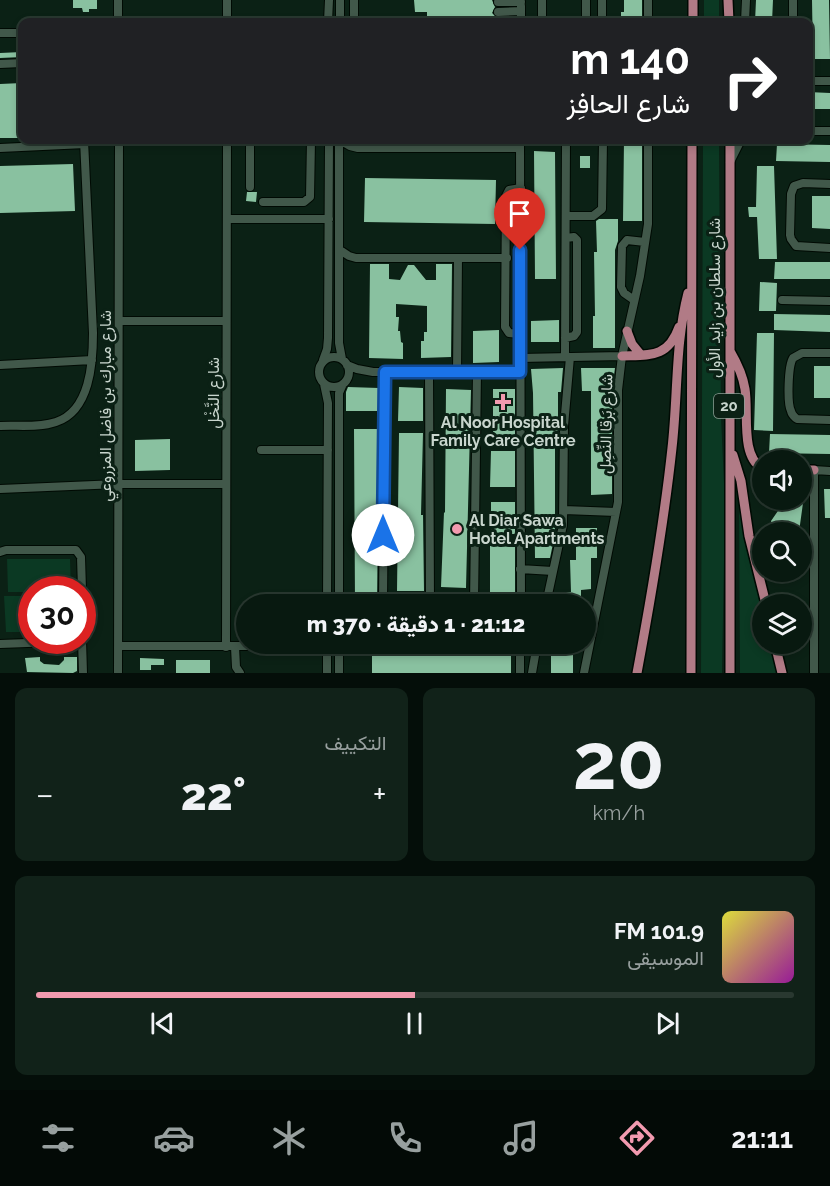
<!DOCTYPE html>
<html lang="ar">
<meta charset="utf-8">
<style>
:root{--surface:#081910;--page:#112219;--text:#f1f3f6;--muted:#98a09f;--line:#293830;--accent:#f29aaf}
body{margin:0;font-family:Raleway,Vazirmatn,sans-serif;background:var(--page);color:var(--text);direction:rtl;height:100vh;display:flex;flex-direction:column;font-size:22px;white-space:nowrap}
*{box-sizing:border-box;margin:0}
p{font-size:20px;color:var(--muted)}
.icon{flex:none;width:33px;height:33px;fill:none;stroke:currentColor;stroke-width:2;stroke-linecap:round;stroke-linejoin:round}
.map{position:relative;height:673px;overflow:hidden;direction:ltr}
.side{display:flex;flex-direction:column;gap:15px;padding:15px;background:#040e09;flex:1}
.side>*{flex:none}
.guide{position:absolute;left:18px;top:18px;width:795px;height:126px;border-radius:12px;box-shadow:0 3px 9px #0003,0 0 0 2px var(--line);direction:rtl;background:#202124;color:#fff;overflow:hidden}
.controls{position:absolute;left:752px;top:450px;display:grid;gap:12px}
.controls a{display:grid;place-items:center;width:60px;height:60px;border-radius:50%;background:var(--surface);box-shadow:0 3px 9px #0003,0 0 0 2px var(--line);font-size:30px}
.speed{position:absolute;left:18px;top:576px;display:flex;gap:12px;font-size:30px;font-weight:700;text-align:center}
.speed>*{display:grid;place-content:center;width:78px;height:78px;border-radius:50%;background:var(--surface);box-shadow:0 3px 9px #0003,0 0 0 2px var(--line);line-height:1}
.speed .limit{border:9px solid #d22;background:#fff;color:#111}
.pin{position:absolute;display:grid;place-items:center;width:51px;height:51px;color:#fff;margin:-62px -26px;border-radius:50% 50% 50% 0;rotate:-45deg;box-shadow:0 0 6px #0007}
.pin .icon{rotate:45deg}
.me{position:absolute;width:66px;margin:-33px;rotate:0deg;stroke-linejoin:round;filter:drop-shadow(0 0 4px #0008)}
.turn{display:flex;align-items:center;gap:21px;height:126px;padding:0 24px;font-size:27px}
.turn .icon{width:78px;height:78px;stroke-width:2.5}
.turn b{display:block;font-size:42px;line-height:51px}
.big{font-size:45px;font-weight:800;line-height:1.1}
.side .widget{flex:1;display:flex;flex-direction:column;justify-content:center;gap:9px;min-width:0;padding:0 21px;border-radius:12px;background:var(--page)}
.side .dial{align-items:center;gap:0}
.dial b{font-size:78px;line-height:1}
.song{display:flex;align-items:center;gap:18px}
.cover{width:72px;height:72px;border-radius:9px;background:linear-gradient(135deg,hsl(60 70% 55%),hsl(300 70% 35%))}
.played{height:6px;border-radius:3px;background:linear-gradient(90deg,var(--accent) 50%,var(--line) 50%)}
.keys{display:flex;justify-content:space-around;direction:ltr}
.heat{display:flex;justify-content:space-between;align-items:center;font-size:33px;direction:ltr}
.side .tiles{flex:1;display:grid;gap:15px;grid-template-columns:1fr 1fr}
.widget:last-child{grid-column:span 2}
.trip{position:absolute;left:236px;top:594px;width:360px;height:60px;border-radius:30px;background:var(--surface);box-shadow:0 3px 9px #0003,0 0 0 2px var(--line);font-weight:800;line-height:60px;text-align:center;direction:rtl}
.tab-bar{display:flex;height:96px;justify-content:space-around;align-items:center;background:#030a06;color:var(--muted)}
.tab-bar .icon{width:42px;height:42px}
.tab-bar .selected{color:var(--accent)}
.tab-bar b{font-size:27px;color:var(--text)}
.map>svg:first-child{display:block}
.green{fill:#0b3923}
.building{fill:#89c1a0}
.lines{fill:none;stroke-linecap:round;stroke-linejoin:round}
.minor-casing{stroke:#000a03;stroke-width:10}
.major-casing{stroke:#000a03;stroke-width:12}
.minor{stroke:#41584a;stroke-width:8}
.major{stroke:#b17b86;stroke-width:9}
.route-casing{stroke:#114b97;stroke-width:15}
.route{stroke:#1a73e8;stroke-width:10}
.poi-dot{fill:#f29aaf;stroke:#0b2115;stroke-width:2}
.labels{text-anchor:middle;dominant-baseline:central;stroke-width:6;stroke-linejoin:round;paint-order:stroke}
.shield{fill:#0b2115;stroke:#8f9f96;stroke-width:1.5}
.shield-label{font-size:15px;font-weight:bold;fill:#c8d5cd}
.street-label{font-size:16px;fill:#c8d5cd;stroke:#0b2115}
.poi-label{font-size:16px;font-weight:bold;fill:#c8d5cd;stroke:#0b2115}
</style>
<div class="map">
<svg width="830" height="673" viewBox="0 0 830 673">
<rect width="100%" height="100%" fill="#0b2115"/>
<!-- green -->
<path class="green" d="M704,0H719V22H704Z
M703,140H719L721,417L725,505L722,673H701Z
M739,503L742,507L762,610V644H770L778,673H740Z
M7,559H70L71,589L32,590L31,592H8Z
M4,596H31V632H6Z"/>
<!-- building -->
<path class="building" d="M73,0H97V9H89V12H83L82,8H73Z
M414,0H492L495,7L492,13L498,18V22H427V12H415Z
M624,0H642V22H621V12H624Z
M756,0H773L772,22H755Z
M812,0H829L830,59H813Z
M22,52V57L0,58V53Z
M22,83V138H0V84Z
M808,92L830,93V109H808Z
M624,140H642V221H623Z
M777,144L830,145V162L776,161Z
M534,151L555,152L556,279H535Z
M580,156H590V168H580Z
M73,164L75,211L0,213V166Z
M757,166H774L777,259H759L757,217H749L748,207H756Z
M365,178L496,180L495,224L364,222Z
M247,192H257L256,202L246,201Z
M812,196H830V229L812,228Z
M599,219H618V241L615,250V348H593V316H595L594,252H597L596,221Z
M775,262H830V279H774Z
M370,264H389V279L400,280L408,265H414L426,280H436V264H452L451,357L421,358V341H424V332H427V306L396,304V317H399L398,331H400L401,342L403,343V359L369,358Z
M760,282L777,283L776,311H759Z
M774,314L830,315V332L774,330Z
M559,320V342H531V321Z
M499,330V362L473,363V331Z
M757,333H774L773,431L754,430Z
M814,366H830V398H814Z
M563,368L561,392H558V431H555V534L550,558H535L533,393L531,369Z
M581,368H615L612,390V494L591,495V391H582Z
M348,387L379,388V411H346V392Z
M399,387L423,388V421H398Z
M446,389L471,390L466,588L441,587L444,512L445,513Z
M493,389H515V437H493Z
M354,429H379L377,604H355Z
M399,433H423L421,515H423L424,591H397Z
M770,434L830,435V454L769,453Z
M170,439V470L135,471V440Z
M491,451H515V487H490Z
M824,489H830V518H825Z
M491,502H515V534H491Z
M793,502L803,503L799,532H774L771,521L782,505H793Z
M576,528H597V558H591V589L581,590V604H564L563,592H571L570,560H576Z
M490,546L515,547V604H490Z
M558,644H576V651H573V673H551V654H558Z
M489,646H511V673H372V656H444V653H489Z
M40,657V661L44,664L59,665L64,660V657H77V671L73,673L27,672L25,658Z
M140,658L164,659V665H151V670H140Z
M176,660H210V673H176Z"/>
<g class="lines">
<!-- minor casing -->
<g class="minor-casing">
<path id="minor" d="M118,0V22
M227,0V22
M354,0V22
M542,0V22
M586,0V22
M602,0V22
M498,2H521
M521,6V22
M498,12L521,11
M328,22L329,0
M340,22V0
M648,22V0
M745,22L746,0
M793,22V0
M0,33H22
M0,64L22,63
M808,81H830
M808,131H830
M250,140V187
M339,140V343L342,359
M340,140L350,146L358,148H520
M520,140L521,604
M0,148L85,144
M730,162L741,140
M830,184L803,183L794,186L791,194L790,235L791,239L796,246L830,248
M263,202H304L310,197L311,140
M566,216H593L602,209L603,140
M227,219H329
M340,250L349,256L356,258H507
M634,300L624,293L621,287L622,246L627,240L645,242
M782,300L830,301
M119,321H226
M519,334L509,333L505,327L506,196L509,190L521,188
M565,338L574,336L577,332V240L574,237L566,238
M830,353H802L793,358C788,366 787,403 791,411C792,416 794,416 797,419L830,420
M319 372a15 15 0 1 1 30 0a15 15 0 1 1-30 0Z
M565,357L566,140
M520,358L622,356
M323,360L327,349L328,338L329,140
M0,365L92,360
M347,365L357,369L373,372H520
M429,372L430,604
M457,372L458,258
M324,384L328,403L327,604
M0,426C17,425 39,428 56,422C90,411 93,363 93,333L84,140
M261,450H328
M0,489L118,484H226
M564,510L616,512
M0,552L6,550H76L81,557L82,590
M520,569L553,571
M339,604V393L343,384
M383,604L385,372
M474,604L477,372
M546,604L563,525L564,426L570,357
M82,640L83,673
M0,644L82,641
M339,644V673
M118,646H327
M339,646L405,644
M226,647L227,140
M235,647L236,667L240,673
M118,673L119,140
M327,673V644
M520,673V644
M532,673L537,644
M584,673L618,502V390L622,356L640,276L648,224V140
M814,673V470L830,471"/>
</g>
<!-- major casing -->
<g class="major-casing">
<path id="major" d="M728,0L729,22
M693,22V0
M627,331L632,344L641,355
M730,351C737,363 743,376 745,389C749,412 740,456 762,468
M622,356C650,355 668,358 679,327
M733,455L741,481L749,536L766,604
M801,470H814
M775,644L782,673
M637,673C651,598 664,523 672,448C678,396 675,343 688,293
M691,673L692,140
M730,673V140"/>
</g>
<!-- minor -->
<use href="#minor" class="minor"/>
<!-- major -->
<use href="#major" class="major"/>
</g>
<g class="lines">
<!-- route casing -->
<g class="route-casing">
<path id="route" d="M383,535L385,372H520V250"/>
</g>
<!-- route -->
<use href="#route" class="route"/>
</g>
<!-- markers -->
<g class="poi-dot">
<path d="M500 393h6v6h6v6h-6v6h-6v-6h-6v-6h6z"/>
<circle cx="457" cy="529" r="6"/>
</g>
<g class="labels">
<!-- shield labels -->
<rect class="shield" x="714" y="394" width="30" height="24" rx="4.5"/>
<g class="shield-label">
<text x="729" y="406">20</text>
</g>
<!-- street labels -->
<g class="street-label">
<text transform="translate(714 298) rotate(-90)">شارع سلطان بن زايد الأول</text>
<text transform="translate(213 393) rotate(-90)">شارع النَّخْل</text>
<text transform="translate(105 406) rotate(-90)">شارع مبارك بن فاضل المزروعي</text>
<text transform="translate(606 424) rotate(-89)">شارع بَرقا النِّصِل</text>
</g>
<!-- poi labels -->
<g class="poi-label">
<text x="503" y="422">Al Noor Hospital<tspan x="503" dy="18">Family Care Centre</tspan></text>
<text x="469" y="520" text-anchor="start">Al Diar Sawa<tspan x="469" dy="18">Hotel Apartments</tspan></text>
</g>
</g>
</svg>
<div class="controls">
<a><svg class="icon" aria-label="sound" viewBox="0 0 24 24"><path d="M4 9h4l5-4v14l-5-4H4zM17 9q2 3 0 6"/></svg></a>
<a><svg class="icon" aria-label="search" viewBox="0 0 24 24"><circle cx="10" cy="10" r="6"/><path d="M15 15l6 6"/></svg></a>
<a><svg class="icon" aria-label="layers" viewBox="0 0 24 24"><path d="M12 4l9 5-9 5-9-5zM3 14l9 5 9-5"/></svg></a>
</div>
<div class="speed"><div class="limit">30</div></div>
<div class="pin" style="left:520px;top:250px;background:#d93025"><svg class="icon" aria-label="arrive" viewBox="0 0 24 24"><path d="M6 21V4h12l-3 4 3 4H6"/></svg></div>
<svg class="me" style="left:383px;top:535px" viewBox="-20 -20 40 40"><circle r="19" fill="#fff"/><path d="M0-13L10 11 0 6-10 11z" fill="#1a73e8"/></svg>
<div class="trip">21:12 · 1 دقيقة · 370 m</div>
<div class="guide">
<div class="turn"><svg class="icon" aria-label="right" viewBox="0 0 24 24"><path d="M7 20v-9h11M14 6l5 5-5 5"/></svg><div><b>140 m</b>شارع الحافِز</div></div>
</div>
</div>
<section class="side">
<div class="tiles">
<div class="widget dial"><b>20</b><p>km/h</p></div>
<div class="widget"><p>التكييف</p>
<div class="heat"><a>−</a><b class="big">22°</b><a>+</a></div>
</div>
<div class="widget">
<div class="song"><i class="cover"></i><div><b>101.9 FM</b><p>الموسيقى</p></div></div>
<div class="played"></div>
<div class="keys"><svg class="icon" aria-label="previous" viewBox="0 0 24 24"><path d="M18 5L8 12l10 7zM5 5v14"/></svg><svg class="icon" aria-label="pause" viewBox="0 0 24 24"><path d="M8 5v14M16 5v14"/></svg><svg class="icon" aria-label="next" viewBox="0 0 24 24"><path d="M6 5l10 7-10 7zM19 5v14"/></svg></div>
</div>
</div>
</section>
<nav class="tab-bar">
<b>21:11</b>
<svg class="icon selected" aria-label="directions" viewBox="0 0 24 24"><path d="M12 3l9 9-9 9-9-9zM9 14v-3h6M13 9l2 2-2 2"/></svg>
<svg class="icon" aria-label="music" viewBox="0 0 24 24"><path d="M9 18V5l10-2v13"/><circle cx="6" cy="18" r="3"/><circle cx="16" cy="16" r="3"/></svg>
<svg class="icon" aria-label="phone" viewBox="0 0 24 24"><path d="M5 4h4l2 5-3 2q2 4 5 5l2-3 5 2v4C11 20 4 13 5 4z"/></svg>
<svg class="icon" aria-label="climate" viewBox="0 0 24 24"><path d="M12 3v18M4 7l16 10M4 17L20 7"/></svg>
<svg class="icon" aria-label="car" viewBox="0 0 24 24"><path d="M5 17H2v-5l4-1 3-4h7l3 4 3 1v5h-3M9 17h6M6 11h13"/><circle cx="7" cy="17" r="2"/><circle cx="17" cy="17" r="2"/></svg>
<svg class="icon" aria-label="filters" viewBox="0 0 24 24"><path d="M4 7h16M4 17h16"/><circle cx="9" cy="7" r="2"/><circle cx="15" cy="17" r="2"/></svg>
</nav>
